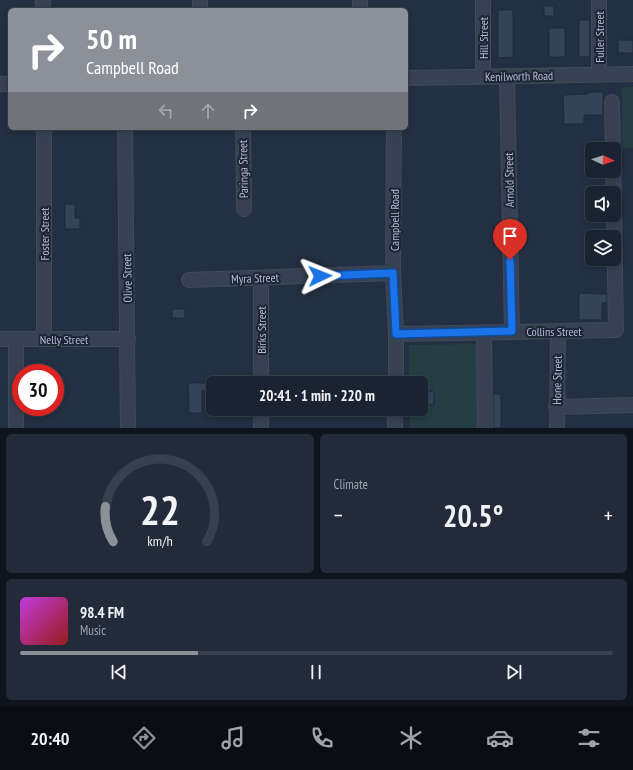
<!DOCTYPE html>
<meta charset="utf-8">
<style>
:root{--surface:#1a2332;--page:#232b3a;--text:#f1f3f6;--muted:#9fa4ac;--line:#38404d;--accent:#8c9099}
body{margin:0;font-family:"PT Sans Narrow",sans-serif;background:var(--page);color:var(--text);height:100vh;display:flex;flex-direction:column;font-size:15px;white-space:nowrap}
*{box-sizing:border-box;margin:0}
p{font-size:13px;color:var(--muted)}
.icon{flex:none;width:22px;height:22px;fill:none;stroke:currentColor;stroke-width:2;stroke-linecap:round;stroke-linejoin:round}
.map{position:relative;height:428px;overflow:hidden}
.panel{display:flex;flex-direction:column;gap:6px;padding:6px;background:#0e131c;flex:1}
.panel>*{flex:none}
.guide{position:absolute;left:8px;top:8px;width:400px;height:122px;border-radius:6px;box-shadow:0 2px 6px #0003,0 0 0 1px var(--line);background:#8c9099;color:#fff;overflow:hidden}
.needle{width:26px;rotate:93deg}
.controls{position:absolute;left:585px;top:142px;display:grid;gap:8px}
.controls a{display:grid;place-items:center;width:36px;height:36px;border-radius:6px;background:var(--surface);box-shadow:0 2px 6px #0003,0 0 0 1px var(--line);font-size:20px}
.speed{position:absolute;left:12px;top:364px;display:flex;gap:8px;font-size:20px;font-weight:700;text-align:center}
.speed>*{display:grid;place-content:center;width:52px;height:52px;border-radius:50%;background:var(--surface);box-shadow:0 2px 6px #0003,0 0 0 1px var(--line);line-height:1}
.speed .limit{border:6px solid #d22;background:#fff;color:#111}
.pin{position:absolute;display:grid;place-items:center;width:34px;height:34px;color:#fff;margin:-41px -17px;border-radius:50% 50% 50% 0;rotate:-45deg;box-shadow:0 0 4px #0007}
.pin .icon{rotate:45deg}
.me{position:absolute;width:44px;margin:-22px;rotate:88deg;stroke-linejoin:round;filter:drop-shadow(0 0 3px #0008)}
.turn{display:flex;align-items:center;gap:14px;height:84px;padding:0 12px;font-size:18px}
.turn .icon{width:52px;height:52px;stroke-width:2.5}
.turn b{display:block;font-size:28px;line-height:34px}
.lanes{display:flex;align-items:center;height:38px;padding:0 12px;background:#0003;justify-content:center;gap:20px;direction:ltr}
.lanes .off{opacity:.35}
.big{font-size:30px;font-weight:700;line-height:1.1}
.panel .card{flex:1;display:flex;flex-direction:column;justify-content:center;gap:6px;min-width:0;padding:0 14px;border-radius:6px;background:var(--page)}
.panel .dial{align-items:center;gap:0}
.dial svg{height:104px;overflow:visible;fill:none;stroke:var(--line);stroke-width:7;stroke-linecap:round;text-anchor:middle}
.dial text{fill:var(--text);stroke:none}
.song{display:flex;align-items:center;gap:12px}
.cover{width:48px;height:48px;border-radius:6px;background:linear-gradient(135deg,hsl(290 70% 55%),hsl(0 70% 35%))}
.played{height:4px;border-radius:2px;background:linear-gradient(90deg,var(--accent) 30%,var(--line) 30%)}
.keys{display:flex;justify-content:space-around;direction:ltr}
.heat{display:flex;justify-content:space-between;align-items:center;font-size:22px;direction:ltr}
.panel .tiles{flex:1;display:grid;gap:6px;grid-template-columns:1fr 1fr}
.card:last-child{grid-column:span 2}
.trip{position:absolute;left:206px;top:376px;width:222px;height:40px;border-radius:6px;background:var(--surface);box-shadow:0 2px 6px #0003,0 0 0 1px var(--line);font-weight:700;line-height:40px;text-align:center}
.menu{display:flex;height:64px;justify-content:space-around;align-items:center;background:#0a0e14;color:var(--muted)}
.menu .icon{width:28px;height:28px}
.menu .selected{color:var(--accent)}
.menu b{font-size:18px;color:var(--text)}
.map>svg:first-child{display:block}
.green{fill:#253e43}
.building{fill:#344358;stroke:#1e2838}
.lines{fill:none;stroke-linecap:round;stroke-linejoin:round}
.minor-casing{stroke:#414a5a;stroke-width:16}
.minor{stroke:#374151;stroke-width:14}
.route-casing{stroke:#114b97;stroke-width:10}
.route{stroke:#1a73e8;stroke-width:7}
.labels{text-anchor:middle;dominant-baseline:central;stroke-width:4;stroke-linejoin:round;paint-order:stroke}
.street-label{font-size:12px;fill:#b4bccc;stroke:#1c2636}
</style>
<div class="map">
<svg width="633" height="428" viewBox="0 0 633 428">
<rect width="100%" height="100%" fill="#232f42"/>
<!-- green -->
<path class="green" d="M622,87H633V148H622Z
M479,344L481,428H410V409H421V383H409V345Z"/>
<!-- building -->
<path class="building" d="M544,6H554V16H544Z
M498,10H513V57L498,58Z
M579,20H590V57H579Z
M549,28H565V57H549Z
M618,40H633V53H618Z
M588,92H603V115H584V124H564L563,95L588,94Z
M65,204H75V218H80V229H65Z
M579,293L607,294V303H602V320H579Z
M172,309H185V318H172Z
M188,383H213V391H202V413H189Z
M421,391L434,392V405L421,404Z
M493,394H501V428H493Z"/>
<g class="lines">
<!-- minor casing -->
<g class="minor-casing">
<path id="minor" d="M43,0V10
M200,0V10
M360,0V10
M599,0V75
M507,76L512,331
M483,77V0
M406,78L633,74
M0,84H10
M612,102L613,149
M44,128V339
M125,128L128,428
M243,128L244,209
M394,128L393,273L396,334V383
M613,171L614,193
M189,280L393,273
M484,332L485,428
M396,334L616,330L614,212
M0,339H128
M261,383V278
M556,407L633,405
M395,409V428
M16,428V339
M261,428V409
M557,428L558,332"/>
</g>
<!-- minor -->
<use href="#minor" class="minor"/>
</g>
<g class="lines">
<!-- route casing -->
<g class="route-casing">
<path id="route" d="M320,276L393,273L396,334L512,331L510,260"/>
</g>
<!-- route -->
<use href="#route" class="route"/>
</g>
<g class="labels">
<!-- street labels -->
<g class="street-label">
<text transform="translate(599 37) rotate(-90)">Fuller Street</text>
<text transform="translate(483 38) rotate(-90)">Hill Street</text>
<text transform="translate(519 76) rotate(-1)">Kenilworth Road</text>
<text transform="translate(243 169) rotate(-91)">Paringa Street</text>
<text transform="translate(509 180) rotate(-91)">Arnold Street</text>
<text transform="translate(394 220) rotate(-90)">Campbell Road</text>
<text transform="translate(44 234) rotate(-90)">Foster Street</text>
<text transform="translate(127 278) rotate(-91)">Olive Street</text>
<text transform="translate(255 278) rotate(-2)">Myra Street</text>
<text transform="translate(261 330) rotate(-90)">Birks Street</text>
<text x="554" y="331">Collins Street</text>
<text x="64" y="339">Nelly Street</text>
<text transform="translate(557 380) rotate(-89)">Hone Street</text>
</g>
</g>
</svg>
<div class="controls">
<a><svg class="needle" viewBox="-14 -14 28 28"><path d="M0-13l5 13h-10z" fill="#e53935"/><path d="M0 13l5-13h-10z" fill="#9fa4ac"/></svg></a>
<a><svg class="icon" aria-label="sound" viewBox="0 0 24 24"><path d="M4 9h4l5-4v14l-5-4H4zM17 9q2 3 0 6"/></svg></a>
<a><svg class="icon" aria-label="layers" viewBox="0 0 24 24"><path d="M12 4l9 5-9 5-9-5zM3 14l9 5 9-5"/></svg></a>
</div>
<div class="speed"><div class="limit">30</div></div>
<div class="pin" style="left:510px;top:260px;background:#d93025"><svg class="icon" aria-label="arrive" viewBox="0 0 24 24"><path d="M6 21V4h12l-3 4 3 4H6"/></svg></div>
<svg class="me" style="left:320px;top:276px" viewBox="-20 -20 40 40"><path d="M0-17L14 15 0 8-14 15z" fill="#1a73e8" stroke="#fff" stroke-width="4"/></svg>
<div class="trip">20:41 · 1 min · 220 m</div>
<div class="guide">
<div class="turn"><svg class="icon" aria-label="right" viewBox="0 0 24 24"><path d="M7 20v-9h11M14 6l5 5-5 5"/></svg><div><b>50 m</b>Campbell Road</div></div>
<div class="lanes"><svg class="icon off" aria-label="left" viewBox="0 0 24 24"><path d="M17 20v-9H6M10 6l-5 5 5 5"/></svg><svg class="icon off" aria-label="ahead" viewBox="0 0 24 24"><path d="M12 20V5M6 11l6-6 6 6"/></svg><svg class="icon" aria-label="right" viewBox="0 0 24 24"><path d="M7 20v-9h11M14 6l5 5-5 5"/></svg></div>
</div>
</div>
<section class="panel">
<div class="tiles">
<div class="card dial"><svg viewBox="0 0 100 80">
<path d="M14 69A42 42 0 1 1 86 69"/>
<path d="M14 69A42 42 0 0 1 8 42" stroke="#8c9099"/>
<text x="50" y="56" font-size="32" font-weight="700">22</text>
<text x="50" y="72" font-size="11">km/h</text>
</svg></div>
<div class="card"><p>Climate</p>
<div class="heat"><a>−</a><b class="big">20.5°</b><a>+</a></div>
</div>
<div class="card">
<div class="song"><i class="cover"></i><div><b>98.4 FM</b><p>Music</p></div></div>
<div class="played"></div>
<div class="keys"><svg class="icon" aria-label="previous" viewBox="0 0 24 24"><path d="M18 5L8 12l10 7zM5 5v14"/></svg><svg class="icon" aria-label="pause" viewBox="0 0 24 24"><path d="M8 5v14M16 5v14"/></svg><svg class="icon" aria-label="next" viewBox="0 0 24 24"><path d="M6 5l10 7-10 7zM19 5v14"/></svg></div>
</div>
</div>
</section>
<nav class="menu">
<b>20:40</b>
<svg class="icon selected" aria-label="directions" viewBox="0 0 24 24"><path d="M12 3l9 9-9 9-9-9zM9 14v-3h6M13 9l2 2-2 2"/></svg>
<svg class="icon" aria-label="music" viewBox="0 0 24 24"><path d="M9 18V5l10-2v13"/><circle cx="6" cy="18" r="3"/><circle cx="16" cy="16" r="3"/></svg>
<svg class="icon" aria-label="phone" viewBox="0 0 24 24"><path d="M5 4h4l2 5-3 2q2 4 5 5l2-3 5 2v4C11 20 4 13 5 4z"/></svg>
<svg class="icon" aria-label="climate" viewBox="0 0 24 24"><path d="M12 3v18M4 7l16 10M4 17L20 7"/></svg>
<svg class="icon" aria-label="car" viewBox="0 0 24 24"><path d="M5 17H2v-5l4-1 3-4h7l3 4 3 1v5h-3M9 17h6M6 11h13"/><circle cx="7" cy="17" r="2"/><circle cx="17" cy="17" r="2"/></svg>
<svg class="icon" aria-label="filters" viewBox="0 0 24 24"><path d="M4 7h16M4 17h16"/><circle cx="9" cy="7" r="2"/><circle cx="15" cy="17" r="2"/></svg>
</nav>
